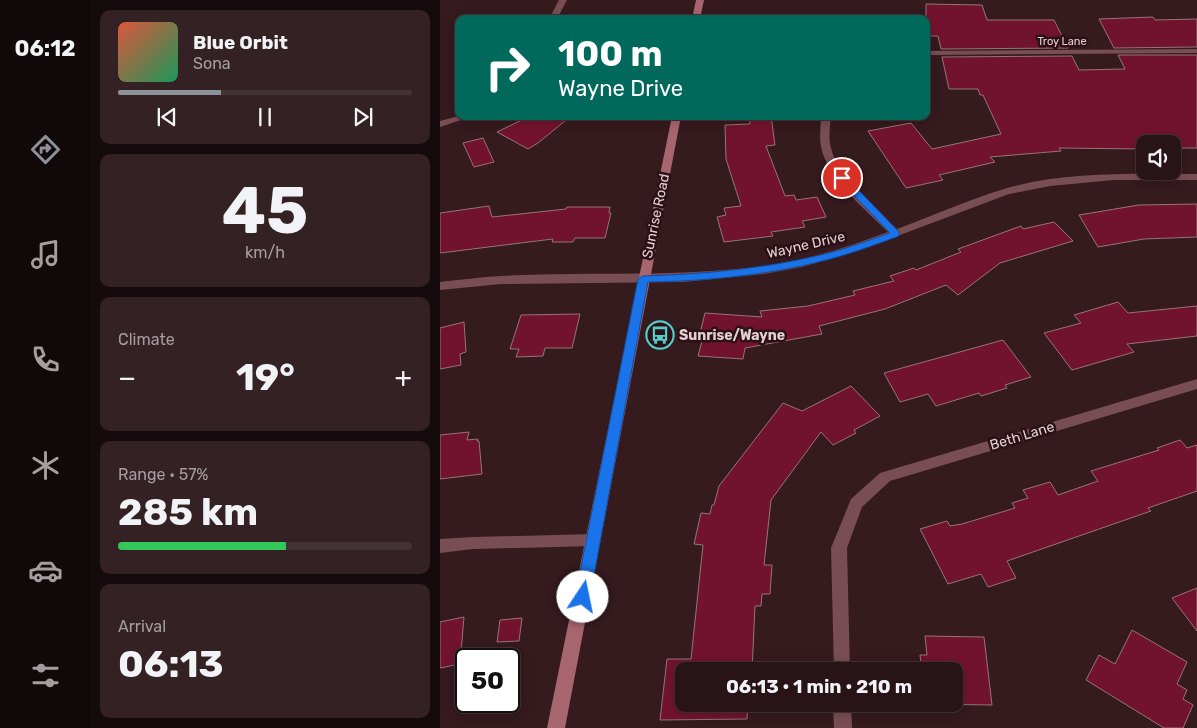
<!DOCTYPE html>
<meta charset="utf-8">
<style>
:root{--surface:#281416;--page:#342123;--text:#f1f3f6;--muted:#a59ea1;--line:#443335;--accent:#8c9099}
body{margin:0;font-family:Rubik,sans-serif;background:var(--page);color:var(--text);height:100vh;display:flex;flex-direction:column;font-size:19px;white-space:nowrap}
*{box-sizing:border-box;margin:0}
p{font-size:16px;color:var(--muted)}
.icon{flex:none;width:28px;height:28px;fill:none;stroke:currentColor;stroke-width:2;stroke-linecap:round;stroke-linejoin:round}
.map{position:relative;flex:1;overflow:hidden}
.details{display:flex;flex-direction:column;gap:10px;padding:10px;background:#160b0c;width:350px}
.details>*{flex:none}
.banner{position:absolute;left:15px;top:15px;width:475px;height:105px;border-radius:10px;box-shadow:0 2px 12px #0003,0 0 0 1px var(--line);background:#00695c;color:#fff;overflow:hidden}
.fabs{position:absolute;left:696px;top:135px;display:grid;gap:10px}
.fabs a{display:grid;place-items:center;width:45px;height:45px;border-radius:10px;background:var(--surface);box-shadow:0 2px 12px #0003,0 0 0 1px var(--line);font-size:25px}
.speed{position:absolute;left:15px;top:648px;display:flex;gap:10px;font-size:25px;font-weight:700;text-align:center}
.speed>*{display:grid;place-content:center;width:65px;height:65px;border-radius:50%;background:var(--surface);box-shadow:0 2px 12px #0003,0 0 0 1px var(--line);line-height:1}
.speed .limit{border:2px solid #111;border-radius:8px;background:#fff;color:#111}
.pin{position:absolute;display:grid;place-items:center;width:42px;height:42px;color:#fff;margin:-21px;border:2px solid #fff;border-radius:50%;box-shadow:0 1px 5px #0007}
.me{position:absolute;width:55px;margin:-28px;rotate:11deg;stroke-linejoin:round;filter:drop-shadow(0 0 4px #0008)}
.turn{display:flex;align-items:center;gap:18px;height:105px;padding:0 20px;font-size:22px}
.turn .icon{width:65px;height:65px;stroke-width:2.5}
.turn b{display:block;font-size:35px;line-height:42px}
.big{font-size:38px;font-weight:700;line-height:1.1}
.details .card{flex:1;display:flex;flex-direction:column;justify-content:center;gap:8px;min-width:0;padding:0 18px;border-radius:10px;background:var(--page)}
.details .dial{align-items:center;gap:0}
.dial b{font-size:65px;line-height:1}
.song{display:flex;align-items:center;gap:15px}
.cover{width:60px;height:60px;border-radius:8px;background:linear-gradient(135deg,hsl(10 70% 55%),hsl(150 70% 35%))}
.played{height:5px;border-radius:2px;background:linear-gradient(90deg,var(--accent) 35%,var(--line) 35%)}
.keys{display:flex;justify-content:space-around;direction:ltr}
.heat{display:flex;justify-content:space-between;align-items:center;font-size:28px;direction:ltr}
.charge{height:8px;border-radius:4px;background:linear-gradient(90deg,#34c759 57%,var(--line) 0)}
.trip{position:absolute;left:235px;top:662px;width:288px;height:50px;border-radius:10px;background:var(--surface);box-shadow:0 2px 12px #0003,0 0 0 1px var(--line);font-weight:700;line-height:50px;text-align:center}
main{display:flex;flex:1;min-height:0}
.tabs{display:flex;flex-direction:column;width:90px;justify-content:space-around;align-items:center;background:#100809;color:var(--muted)}
.tabs .icon{width:35px;height:35px}
.tabs .selected{color:var(--accent)}
.tabs b{font-size:22px;color:var(--text)}
.map>svg:first-child{display:block}
.building{fill:#71132f;stroke:#967478}
.lines{fill:none;stroke-linecap:round;stroke-linejoin:round}
.street{fill:#784e54;fill-rule:evenodd}
.secondary{fill:#a76570;fill-rule:evenodd}
.route{fill:#1a73e8;stroke:#114b97}
.labels{text-anchor:middle;dominant-baseline:central;stroke-width:5;stroke-linejoin:round;paint-order:stroke}
.far-street-label{font-size:11px;fill:#e2cfd1;stroke:#2b1015}
.street-label{font-size:14px;fill:#e2cfd1;stroke:#2b1015}
.poi-label{font-size:14px;font-weight:bold;fill:#e2cfd1;stroke:#2b1015;text-anchor:start}
</style>
<main>
<nav class="tabs">
<b>06:12</b>
<svg class="icon selected" aria-label="directions" viewBox="0 0 24 24"><path d="M12 3l9 9-9 9-9-9zM9 14v-3h6M13 9l2 2-2 2"/></svg>
<svg class="icon" aria-label="music" viewBox="0 0 24 24"><path d="M9 18V5l10-2v13"/><circle cx="6" cy="18" r="3"/><circle cx="16" cy="16" r="3"/></svg>
<svg class="icon" aria-label="phone" viewBox="0 0 24 24"><path d="M5 4h4l2 5-3 2q2 4 5 5l2-3 5 2v4C11 20 4 13 5 4z"/></svg>
<svg class="icon" aria-label="climate" viewBox="0 0 24 24"><path d="M12 3v18M4 7l16 10M4 17L20 7"/></svg>
<svg class="icon" aria-label="car" viewBox="0 0 24 24"><path d="M5 17H2v-5l4-1 3-4h7l3 4 3 1v5h-3M9 17h6M6 11h13"/><circle cx="7" cy="17" r="2"/><circle cx="17" cy="17" r="2"/></svg>
<svg class="icon" aria-label="filters" viewBox="0 0 24 24"><path d="M4 7h16M4 17h16"/><circle cx="9" cy="7" r="2"/><circle cx="15" cy="17" r="2"/></svg>
</nav>
<section class="details">
<div class="card">
<div class="song"><i class="cover"></i><div><b>Blue Orbit</b><p>Sona</p></div></div>
<div class="played"></div>
<div class="keys"><svg class="icon" aria-label="previous" viewBox="0 0 24 24"><path d="M18 5L8 12l10 7zM5 5v14"/></svg><svg class="icon" aria-label="pause" viewBox="0 0 24 24"><path d="M8 5v14M16 5v14"/></svg><svg class="icon" aria-label="next" viewBox="0 0 24 24"><path d="M6 5l10 7-10 7zM19 5v14"/></svg></div>
</div>
<div class="card dial"><b>45</b><p>km/h</p></div>
<div class="card"><p>Climate</p>
<div class="heat"><a>−</a><b class="big">19°</b><a>+</a></div>
</div>
<div class="card"><p>Range · 57%</p><b class="big">285 km</b><div class="charge"></div></div>
<div class="card"><p>Arrival</p><b class="big">06:13</b></div>
</section>
<div class="map">
<svg width="757" height="728" viewBox="0 0 757 728">
<rect width="100%" height="100%" fill="#351a1e"/>
<!-- building -->
<path class="building" d="M486,4L542,5L547,20H614L628,48L501,49L498,36H486Z
M713,17L715,20L757,19V47L674,48L659,19Z
M678,55H757V148H732V144H705L703,149L619,148L621,151L550,157L555,162L499,175L503,180L466,188L428,131L471,123L492,149L561,134L543,95H540L538,89H509L502,57L632,56L639,70L685,69Z
M90,116H131L98,143L88,149L57,132Z
M310,116H331L335,145L326,146L345,196L354,195L356,200L377,197L386,217L362,221L365,227L331,232L333,236L284,242L277,217L286,215L284,208L301,206L286,159L285,125L310,124Z
M43,138L54,162L34,167L23,143Z
M757,204V237L704,239L658,247L639,215L699,205Z
M49,206L52,217L126,209L127,207H170L169,213H171L165,238H135L133,242H112L113,239L0,253V213Z
M614,222L633,241L560,263L518,295L506,285L445,309L379,326L382,334L305,348L303,359L258,356L262,341H258L265,313L322,317L320,311L368,306L415,295L413,291L454,281L450,276L474,268L476,270L521,252L518,249L581,226L583,229Z
M678,302L688,313L757,306V336L687,344L694,352L632,370L604,333L641,323L634,315Z
M140,314L132,348H105L103,356L76,357L79,349H70L81,315Z
M24,322L26,352L20,354L21,365L0,369V328Z
M563,340L591,377L565,385L567,388L541,396L539,393L496,406L488,394L460,402L444,373Z
M411,386L440,416L414,430L416,433L393,445L381,432L331,500L324,565H332L330,594H322L321,606H315L312,671H244V704H308L307,719L220,720L227,659H251L263,545L254,544L261,513L270,514L272,505H274L279,486L343,403L362,411Z
M29,432L27,440L38,439L37,441H39L42,474L0,479V435Z
M740,440L747,448L757,445V491L708,508L711,511L567,561L576,578L548,587L541,574L508,584L480,529L507,521L510,526L522,524L575,508L572,503L588,498L583,490L610,482L618,495L658,481L651,471L719,450L717,448Z
M757,588V631L732,598Z
M24,617L20,664L0,668V622Z
M82,618L79,641L57,642L60,620Z
M692,630L747,662L737,684L747,690L743,699L753,705L743,728H724L646,680L659,655L675,664Z
M485,636L544,637L552,705L484,704H514V671H482L480,655H487Z"/>
<g class="lines">
<!-- street -->
<path class="street" d="M119,0H127L117,19H109Z
M757,49V53L486,55V51Z
M19,116H33L0,127V121Z
M381,116H391C390,127 388,137 391,148C399,181 434,206 457,229C492,216 528,200 564,189C623,171 696,174 757,174V180H674L610,186L569,194L420,250L362,267L324,274L244,282L61,284L0,290V282C20,280 40,277 61,276C148,271 236,278 323,266C366,261 408,247 448,232C426,210 388,179 381,147C379,137 381,126 381,116Z
M757,379V389L450,481L422,507L407,548L410,671H394L391,548L411,499L440,473Z
M154,534L159,535L161,540L159,545L154,546L33,549L0,553V539L33,537Z
M393,704H411L412,728H394Z"/>
<!-- secondary -->
<path class="secondary" d="M256,0H264L260,19H252Z
M232,116H241L125,728H107Z"/>
</g>
<!-- route -->
<path class="route" d="M402,175L405,176L459,232V236C440,243 421,250 401,256C339,274 272,281 208,282L150,597L148,601L143,603L138,601L135,597L198,279L203,276C268,274 333,268 396,251C414,246 432,239 450,233L399,180L398,178Z"/>
<!-- icons -->
<defs>
<g id="bus-ring" transform="scale(1.4375)"><circle r="9.5" fill="#2b1015" stroke="#54cdc8" stroke-width="1.5"/><path d="M-5-6H5V4H4V6H2V4H-2V6H-4V4H-5ZM-3.5-4V0h7V-4ZM-3.5 1.2v1.5H-2V1.2ZM2 1.2v1.5H3.5V1.2Z" fill="#54cdc8"/></g>
</defs>
<g fill-rule="evenodd">
<use href="#bus-ring" x="220" y="335"/>
</g>
<g class="labels">
<!-- far-street labels -->
<g class="far-street-label">
<text x="622" y="41">Troy Lane</text>
</g>
<!-- street labels -->
<g class="street-label">
<text transform="translate(216 216) rotate(-78)">Sunrise Road</text>
<text transform="translate(366 245) rotate(-13)">Wayne Drive</text>
<text transform="translate(582 436) rotate(-17)">Beth Lane</text>
</g>
<!-- poi labels -->
<g class="poi-label">
<text x="239" y="335">Sunrise/Wayne</text>
</g>
</g>
</svg>
<div class="fabs">
<a><svg class="icon" aria-label="sound" viewBox="0 0 24 24"><path d="M4 9h4l5-4v14l-5-4H4zM17 9q2 3 0 6"/></svg></a>
</div>
<div class="speed"><div class="limit">50</div></div>
<div class="pin" style="left:402px;top:178px;background:#d93025"><svg class="icon" aria-label="arrive" viewBox="0 0 24 24"><path d="M6 21V4h12l-3 4 3 4H6"/></svg></div>
<svg class="me" style="left:143px;top:597px" viewBox="-20 -20 40 40"><circle r="19" fill="#fff"/><path d="M0-13L10 11 0 6-10 11z" fill="#1a73e8"/></svg>
<div class="trip">06:13 · 1 min · 210 m</div>
<div class="banner">
<div class="turn"><svg class="icon" aria-label="right" viewBox="0 0 24 24"><path d="M7 20v-9h11M14 6l5 5-5 5"/></svg><div><b>100 m</b>Wayne Drive</div></div>
</div>
</div>
</main>
